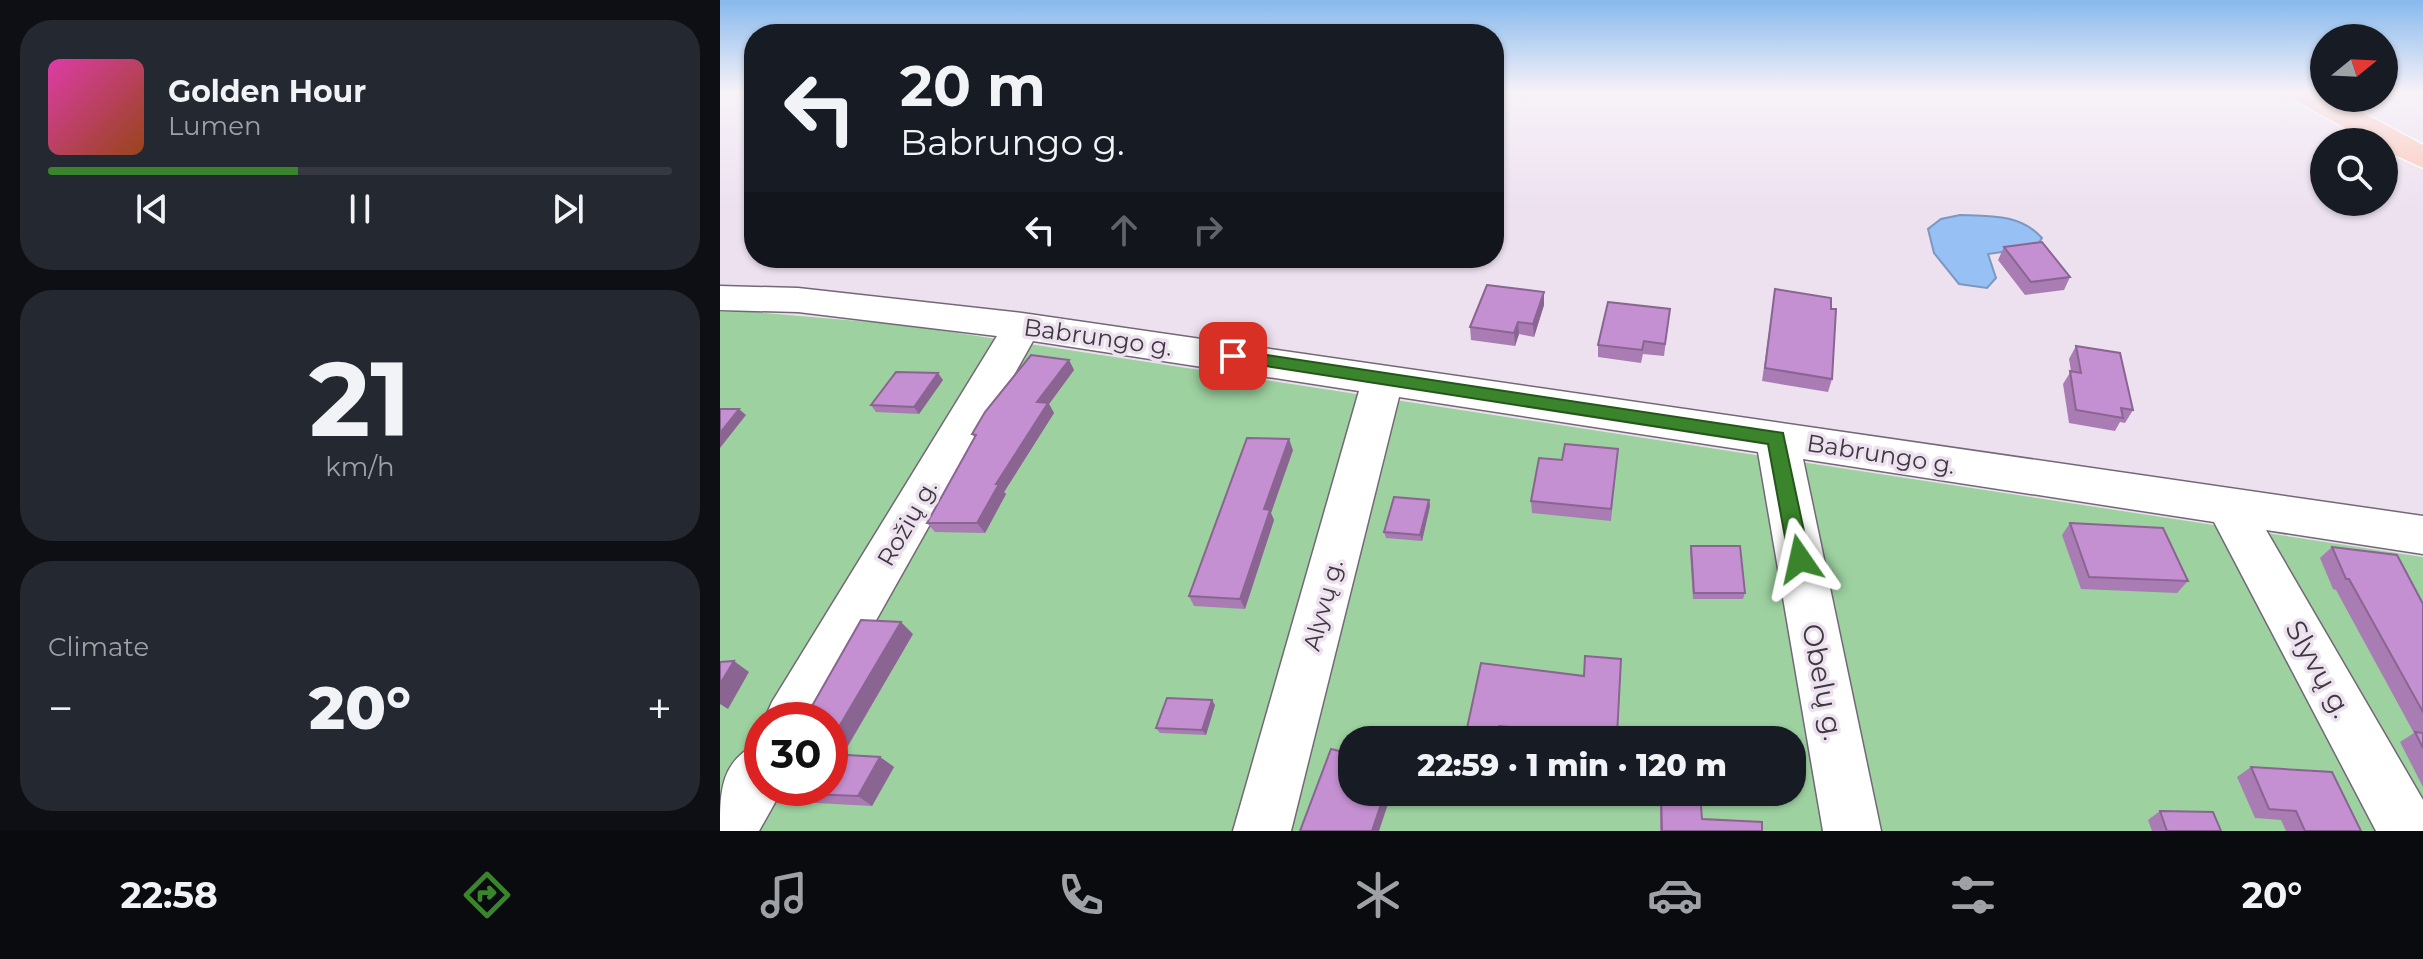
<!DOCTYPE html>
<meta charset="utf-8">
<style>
:root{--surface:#171b24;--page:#242831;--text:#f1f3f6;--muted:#9ea1a6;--line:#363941;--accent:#3a842b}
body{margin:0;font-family:Montserrat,sans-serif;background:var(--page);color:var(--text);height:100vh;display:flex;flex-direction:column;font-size:30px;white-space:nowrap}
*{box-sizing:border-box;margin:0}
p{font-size:26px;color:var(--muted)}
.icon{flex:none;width:44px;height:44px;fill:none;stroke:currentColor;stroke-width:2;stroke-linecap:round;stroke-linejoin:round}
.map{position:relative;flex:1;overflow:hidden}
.panel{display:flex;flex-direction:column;gap:20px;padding:20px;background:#0d0f14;width:720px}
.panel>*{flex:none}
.hud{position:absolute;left:24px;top:24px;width:760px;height:244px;border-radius:32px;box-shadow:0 2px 6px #0004;background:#171b24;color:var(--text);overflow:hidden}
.needle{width:52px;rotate:72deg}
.buttons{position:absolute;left:1590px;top:24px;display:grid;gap:16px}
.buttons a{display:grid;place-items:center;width:88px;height:88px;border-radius:50%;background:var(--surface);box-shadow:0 2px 6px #0004;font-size:40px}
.speed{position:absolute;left:24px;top:702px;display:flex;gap:16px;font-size:40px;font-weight:700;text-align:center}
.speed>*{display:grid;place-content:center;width:104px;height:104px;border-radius:50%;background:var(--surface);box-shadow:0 2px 6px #0004;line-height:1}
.speed .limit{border:12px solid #d22;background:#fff;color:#111}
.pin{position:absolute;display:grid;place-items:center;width:68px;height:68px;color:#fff;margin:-34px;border-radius:16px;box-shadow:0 4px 12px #0006}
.me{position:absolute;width:88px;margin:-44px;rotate:349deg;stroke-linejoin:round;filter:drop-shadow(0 0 6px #0008)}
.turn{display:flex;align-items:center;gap:28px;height:168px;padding:0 24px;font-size:36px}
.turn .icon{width:104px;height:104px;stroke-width:2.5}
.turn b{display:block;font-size:56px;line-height:68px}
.lanes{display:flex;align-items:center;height:76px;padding:0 24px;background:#0003;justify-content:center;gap:40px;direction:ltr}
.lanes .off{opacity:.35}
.big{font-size:60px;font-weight:800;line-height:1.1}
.panel .widget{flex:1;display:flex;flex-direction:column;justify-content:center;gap:12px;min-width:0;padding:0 28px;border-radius:32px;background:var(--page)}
.panel .dial{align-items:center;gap:0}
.dial b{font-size:104px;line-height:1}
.song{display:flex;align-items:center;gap:24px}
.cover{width:96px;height:96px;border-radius:12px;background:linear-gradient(135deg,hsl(320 70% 55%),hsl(20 70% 35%))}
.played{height:8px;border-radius:4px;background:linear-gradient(90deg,var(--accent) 40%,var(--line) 40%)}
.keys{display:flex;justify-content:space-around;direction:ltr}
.heat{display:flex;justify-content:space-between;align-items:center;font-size:44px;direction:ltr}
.trip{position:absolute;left:618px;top:726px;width:468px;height:80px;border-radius:32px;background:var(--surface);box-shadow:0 2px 6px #0004;font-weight:800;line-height:80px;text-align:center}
.menu{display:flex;height:128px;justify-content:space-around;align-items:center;background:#090b0e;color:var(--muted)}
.menu .icon{width:56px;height:56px}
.menu .selected{color:var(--accent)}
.menu b{font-size:36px;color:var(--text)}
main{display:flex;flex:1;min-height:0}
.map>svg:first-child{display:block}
.green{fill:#9dd1a0;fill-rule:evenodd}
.water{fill:#97c1f5;stroke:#7c98be;stroke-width:2}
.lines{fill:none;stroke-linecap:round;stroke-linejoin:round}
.minor-casing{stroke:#736876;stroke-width:3}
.major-casing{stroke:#fff;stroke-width:3}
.minor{fill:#fff;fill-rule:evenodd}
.major{fill:#fec5b3;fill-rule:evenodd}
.wall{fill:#a97cb4}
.shaded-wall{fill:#8a6592}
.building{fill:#c590d1;stroke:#8a6592;stroke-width:2}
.route{fill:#3a842b;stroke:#26561c;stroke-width:2}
.labels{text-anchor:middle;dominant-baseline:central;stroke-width:7;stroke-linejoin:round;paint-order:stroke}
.street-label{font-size:24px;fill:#3e393f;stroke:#ede1f0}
.near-street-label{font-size:28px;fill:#3e393f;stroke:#ede1f0}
</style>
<main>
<section class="panel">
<div class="widget">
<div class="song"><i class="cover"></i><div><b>Golden Hour</b><p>Lumen</p></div></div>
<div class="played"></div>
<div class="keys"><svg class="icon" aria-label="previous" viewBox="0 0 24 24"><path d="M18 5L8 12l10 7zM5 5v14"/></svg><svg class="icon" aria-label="pause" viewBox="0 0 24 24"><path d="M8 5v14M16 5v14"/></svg><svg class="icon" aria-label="next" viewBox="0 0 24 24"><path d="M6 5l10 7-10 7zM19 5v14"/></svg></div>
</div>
<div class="widget dial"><b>21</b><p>km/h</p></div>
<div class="widget"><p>Climate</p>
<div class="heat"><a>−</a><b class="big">20°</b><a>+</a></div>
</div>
</section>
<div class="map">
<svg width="1703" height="831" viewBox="0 0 1703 831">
<rect width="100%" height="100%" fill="#ede1f0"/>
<!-- green -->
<path class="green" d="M23,311L185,325L1703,557V831H0V312ZM42,720H110V788H42ZM632,740H1072V792H632Z"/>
<!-- water -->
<path class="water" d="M1240,215C1270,216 1301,214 1322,238L1316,247L1268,254L1276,278L1267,288L1239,284L1214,253L1208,229L1221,219Z"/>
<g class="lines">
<!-- minor casing -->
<g class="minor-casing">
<path id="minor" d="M0,286L78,288L302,313L1703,516V554L1546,530L1703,800V831H1656L1494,522L1083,459L1161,831H1103L1038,452L679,397L571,831H513L639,391L313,341L100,720H44L52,702L277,336L78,312L0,310Z
M42,742V788L62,790L39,831H0C0,791 0,759 42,742Z"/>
</g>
<!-- major casing -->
<g class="major-casing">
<path id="major" d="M1569,93H1604V98H1616L1703,145V168L1664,150V142H1650L1573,99Z"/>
</g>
<!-- minor -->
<use href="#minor" class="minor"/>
<!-- major -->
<use href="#major" class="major"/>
</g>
<!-- wall -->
<path class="wall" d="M1284,247L1350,277L1344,290L1305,295L1278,260Z
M1055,289L1111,309L1112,379L1108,392L1042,381Z
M824,305L814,337L799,334L795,346L751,340L750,327Z
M950,309L944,356L923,354L921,363L878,357V345Z
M1356,346L1413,410L1405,423L1400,422L1395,431L1349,423L1343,384L1351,371L1349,359Z
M349,360L354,370L329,404L334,413L284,492L286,494L265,533L215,532L207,523L255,438L252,434Z
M223,380L199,414L156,412L151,405Z
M573,450L551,513L554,520L525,609L474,606L469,596Z
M842,460L897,461L891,521L812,513L811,501Z
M709,500L710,506L702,541L666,538L664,532Z
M1350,523L1468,581L1457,593L1361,589L1342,535Z
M971,546L1025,593L1023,599H973L970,552Z
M1612,547L1703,604V787L1680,742L1694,733L1616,590L1613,589L1600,558Z
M193,634L123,755L160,757L174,767L152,806L59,801L43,792Z
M901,659L897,740H826L781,736L780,740H747L746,733Z
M495,705L486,735L440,733L436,728Z
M1531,767L1641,831H1566L1561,820L1535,818L1517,777Z
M940,792H980L982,819L1042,831H940Z
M1440,811L1501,831H1432L1428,820Z"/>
<!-- shaded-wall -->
<path class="shaded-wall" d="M824,292V305L814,337L813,324Z
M798,322L799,334L795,346L794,333Z
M349,360L354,370L329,404L334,413L284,492L286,494L265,533L257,523L276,484L317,402Z
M218,373L223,380L199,414L194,407Z
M19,409L26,415L0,448V433Z
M569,439L573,450L551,513L554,520L525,609L520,599L544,509Z
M709,500L710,506L702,541L700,535Z
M181,622L193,634L117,764L110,759V742Z
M14,661L29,672L8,709L0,704V684Z
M492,700L495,705L486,735L482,730Z
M779,726L781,736L780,740H777Z
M160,757L174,767L152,806L138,796Z
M665,792H672L659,831H652Z"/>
<!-- building -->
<path class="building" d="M1322,242L1350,277L1311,282L1284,247Z
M767,285L824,292L813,324L798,322L794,333L750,327Z
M1055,289L1111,298V309H1116L1112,379L1045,368Z
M888,302L950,309L945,344L924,341L922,350L878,345Z
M1356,346L1400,353L1413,410L1401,408L1403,418L1356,410L1350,371L1361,373Z
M311,355L349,360L317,402L328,403L276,484H279L257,523H207L256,435L252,434L265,412Z
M176,372L218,373L194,407L151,405Z
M0,409H19L0,433Z
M527,438L569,439L544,509L550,510L520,599L469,596Z
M845,444L898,449L891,509L811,501L819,458L842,460Z
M674,497L709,500L700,535L664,532Z
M1350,523L1443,528L1468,581L1369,577Z
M971,546H1020L1025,593H974Z
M1612,547L1677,555L1703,604V712L1629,579H1626Z
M141,620L181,622L110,742V720H84Z
M865,656L901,659L897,736L779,726L777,737L746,733L761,663L864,676Z
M14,661L0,684V662Z
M447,698L492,700L482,730L436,728Z
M1695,732L1703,733V748Z
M611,749L632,754V792H665L652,831H580Z
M110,754L160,757L138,796L43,792L45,788H110Z
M1531,767L1612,772L1641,831H1585L1576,811L1549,809Z
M941,792H980L982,819L1042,822V831H942Z
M1440,811L1493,812L1501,831H1447Z"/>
<!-- sky -->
<linearGradient id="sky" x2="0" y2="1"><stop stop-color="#87b9ed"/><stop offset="0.44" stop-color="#f7f2f8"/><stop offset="1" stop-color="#f7f2f8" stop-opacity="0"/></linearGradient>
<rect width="1703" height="209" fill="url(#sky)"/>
<!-- route -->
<path class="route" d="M513,350L1063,433L1090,559L1087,565L1080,568L1072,565L1069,559L1048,444L507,360L504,356Z"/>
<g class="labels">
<!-- street labels -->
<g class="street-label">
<text transform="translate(378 337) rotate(8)">Babrungo g.</text>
<text transform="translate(1161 454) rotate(9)">Babrungo g.</text>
<text transform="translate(187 523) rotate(-60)">Rožių g.</text>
<text transform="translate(603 605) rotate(-75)">Alyvų g.</text>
</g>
<!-- near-street labels -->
<g class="near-street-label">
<text transform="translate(1599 669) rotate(61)">Slyvų g.</text>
<text transform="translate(1103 682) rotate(79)">Obelų g.</text>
</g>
</g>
</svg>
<div class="buttons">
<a><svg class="needle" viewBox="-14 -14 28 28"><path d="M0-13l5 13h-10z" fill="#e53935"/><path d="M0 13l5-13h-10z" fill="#9ea1a6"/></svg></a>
<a><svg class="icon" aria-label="search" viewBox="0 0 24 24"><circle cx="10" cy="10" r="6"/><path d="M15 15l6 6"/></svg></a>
</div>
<div class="speed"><div class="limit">30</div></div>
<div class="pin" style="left:513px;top:356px;background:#d93025"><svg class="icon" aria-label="arrive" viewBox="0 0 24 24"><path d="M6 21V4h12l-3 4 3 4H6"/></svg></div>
<svg class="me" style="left:1080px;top:559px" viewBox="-20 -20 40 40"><path d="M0-17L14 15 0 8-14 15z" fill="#3a842b" stroke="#fff" stroke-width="4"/></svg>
<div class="trip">22:59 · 1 min · 120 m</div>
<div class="hud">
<div class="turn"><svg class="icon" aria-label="left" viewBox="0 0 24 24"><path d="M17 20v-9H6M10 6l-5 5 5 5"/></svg><div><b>20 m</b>Babrungo g.</div></div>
<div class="lanes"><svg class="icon" aria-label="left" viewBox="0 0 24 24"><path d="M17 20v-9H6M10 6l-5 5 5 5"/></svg><svg class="icon off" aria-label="ahead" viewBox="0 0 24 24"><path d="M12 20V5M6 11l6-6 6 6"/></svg><svg class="icon off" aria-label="right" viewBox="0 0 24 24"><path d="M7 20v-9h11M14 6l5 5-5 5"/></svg></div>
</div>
</div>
</main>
<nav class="menu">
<b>22:58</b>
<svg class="icon selected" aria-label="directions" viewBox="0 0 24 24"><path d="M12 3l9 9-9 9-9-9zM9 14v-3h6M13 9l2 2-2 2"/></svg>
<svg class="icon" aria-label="music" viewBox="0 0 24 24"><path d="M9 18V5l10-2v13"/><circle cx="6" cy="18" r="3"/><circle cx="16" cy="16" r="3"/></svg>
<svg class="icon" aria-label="phone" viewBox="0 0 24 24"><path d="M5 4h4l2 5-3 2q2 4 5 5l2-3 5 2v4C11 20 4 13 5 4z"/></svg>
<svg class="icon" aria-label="climate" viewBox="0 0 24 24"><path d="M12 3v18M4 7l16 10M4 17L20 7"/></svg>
<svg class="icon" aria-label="car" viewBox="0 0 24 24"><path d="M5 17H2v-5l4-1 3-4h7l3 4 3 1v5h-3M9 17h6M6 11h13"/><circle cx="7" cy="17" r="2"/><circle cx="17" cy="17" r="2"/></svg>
<svg class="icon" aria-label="filters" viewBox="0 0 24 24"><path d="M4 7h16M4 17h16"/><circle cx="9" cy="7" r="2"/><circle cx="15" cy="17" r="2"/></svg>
<b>20°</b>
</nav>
